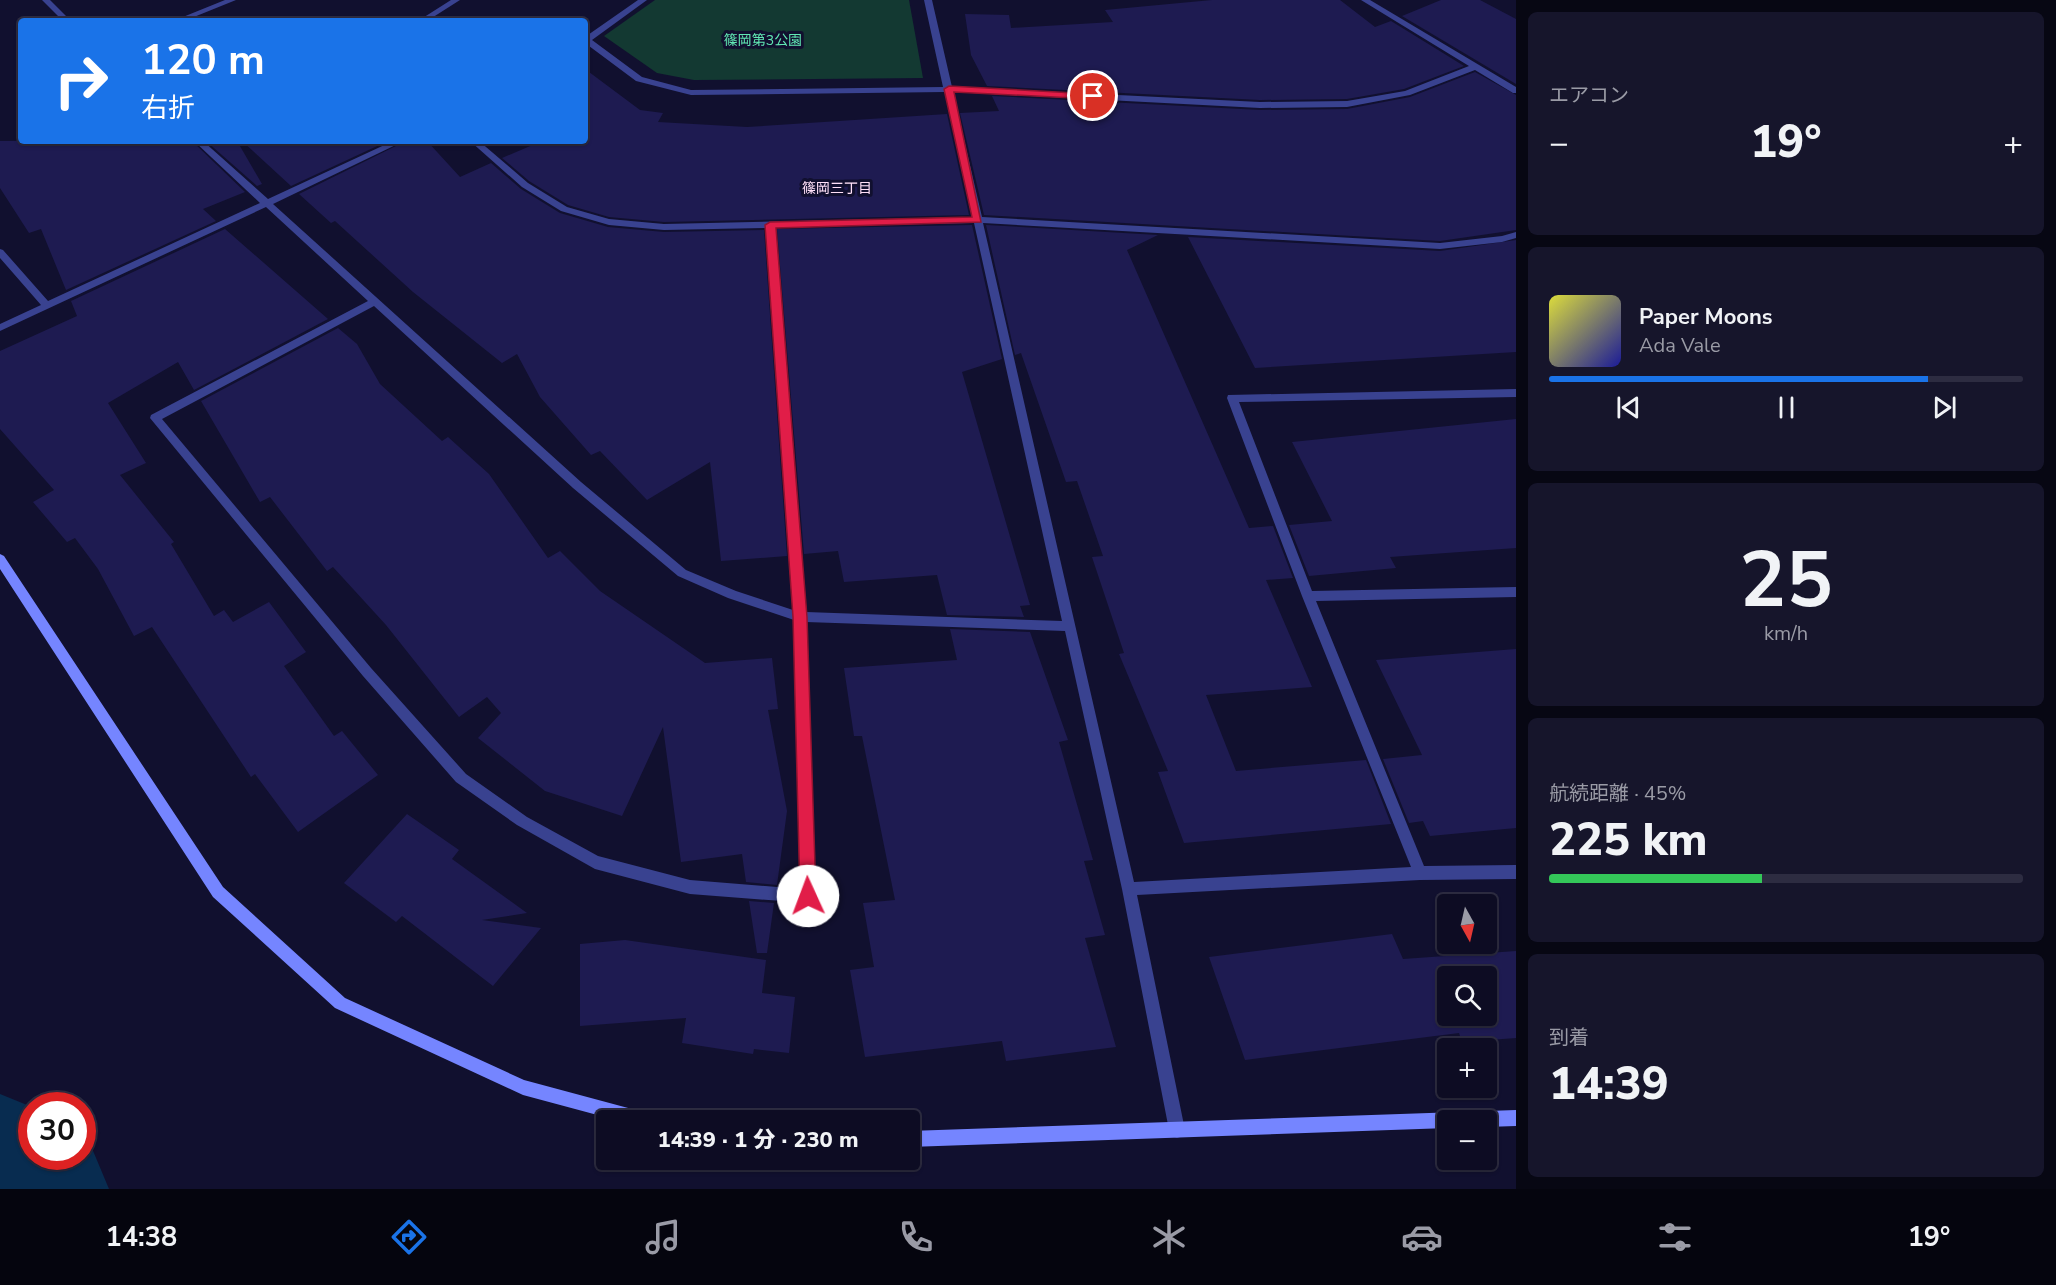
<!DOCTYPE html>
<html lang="ja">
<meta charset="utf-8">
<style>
:root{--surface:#0d0c23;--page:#16152b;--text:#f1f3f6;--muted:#9a9ba6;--line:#2d2c41;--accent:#1a73e8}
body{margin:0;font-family:"Nunito Sans","Noto Sans JP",sans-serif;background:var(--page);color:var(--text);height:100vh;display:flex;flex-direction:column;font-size:22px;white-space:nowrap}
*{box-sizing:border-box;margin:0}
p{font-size:20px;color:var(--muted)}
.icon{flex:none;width:33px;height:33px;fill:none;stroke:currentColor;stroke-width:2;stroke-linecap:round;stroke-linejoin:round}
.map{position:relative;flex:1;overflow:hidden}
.side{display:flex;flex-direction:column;gap:12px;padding:12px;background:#070713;width:540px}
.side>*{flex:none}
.guide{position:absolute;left:18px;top:18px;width:570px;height:126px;border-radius:6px;box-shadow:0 2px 4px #0004,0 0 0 2px var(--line);background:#1a73e8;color:#fff;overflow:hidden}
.needle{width:39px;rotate:172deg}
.tools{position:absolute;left:1437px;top:894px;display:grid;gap:12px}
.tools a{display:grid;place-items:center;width:60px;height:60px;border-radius:6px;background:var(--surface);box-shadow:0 2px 4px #0004,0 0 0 2px var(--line);font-size:30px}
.speed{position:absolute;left:18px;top:1092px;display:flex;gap:12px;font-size:30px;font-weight:700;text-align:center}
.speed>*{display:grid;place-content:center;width:78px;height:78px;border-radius:50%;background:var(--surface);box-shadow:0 2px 4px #0004,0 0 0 2px var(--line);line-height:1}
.speed .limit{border:9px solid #d22;background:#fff;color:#111}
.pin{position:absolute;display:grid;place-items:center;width:51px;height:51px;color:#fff;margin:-26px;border:3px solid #fff;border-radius:50%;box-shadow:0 2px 6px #0007}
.me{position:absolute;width:66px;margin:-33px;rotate:358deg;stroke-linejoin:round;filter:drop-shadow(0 0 4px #0008)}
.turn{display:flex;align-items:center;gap:21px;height:126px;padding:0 24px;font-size:27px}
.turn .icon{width:78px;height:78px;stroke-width:2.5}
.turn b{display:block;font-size:42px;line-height:51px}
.big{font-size:45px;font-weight:800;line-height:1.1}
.side .widget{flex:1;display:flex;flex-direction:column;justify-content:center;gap:9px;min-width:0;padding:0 21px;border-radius:9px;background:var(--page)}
.side .dial{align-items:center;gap:0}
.dial b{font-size:78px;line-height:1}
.song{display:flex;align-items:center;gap:18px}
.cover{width:72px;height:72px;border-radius:9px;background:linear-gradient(135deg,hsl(60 70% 55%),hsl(240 70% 35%))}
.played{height:6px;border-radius:3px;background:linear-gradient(90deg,var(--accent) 80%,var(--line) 80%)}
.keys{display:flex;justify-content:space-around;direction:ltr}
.heat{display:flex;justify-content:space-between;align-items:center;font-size:33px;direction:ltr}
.charge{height:9px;border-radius:4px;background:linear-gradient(90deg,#34c759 45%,var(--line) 0)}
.trip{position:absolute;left:596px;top:1110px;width:324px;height:60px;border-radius:6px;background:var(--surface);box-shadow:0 2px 4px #0004,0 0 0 2px var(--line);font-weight:800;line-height:60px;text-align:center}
.tab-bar{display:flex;height:96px;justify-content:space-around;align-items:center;background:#05050e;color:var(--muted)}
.tab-bar .icon{width:42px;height:42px}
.tab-bar .current{color:var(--accent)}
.tab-bar b{font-size:27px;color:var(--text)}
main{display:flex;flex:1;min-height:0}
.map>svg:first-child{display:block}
.green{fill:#133932}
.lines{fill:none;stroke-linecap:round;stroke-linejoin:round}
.river{fill:#082c50;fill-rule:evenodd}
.building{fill:#1e1b51;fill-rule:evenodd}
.street{fill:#394290;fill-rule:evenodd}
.secondary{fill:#7585ff;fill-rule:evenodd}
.route{fill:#e11d48;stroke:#92132f;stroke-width:1.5}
.labels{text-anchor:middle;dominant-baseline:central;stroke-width:6;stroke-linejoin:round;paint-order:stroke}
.far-park-label{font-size:14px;fill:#61e8b3;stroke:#11102f}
.far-neighbourhood-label{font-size:14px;fill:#ffe0f8;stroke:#11102f}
</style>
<main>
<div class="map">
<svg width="1516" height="1189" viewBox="0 0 1516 1189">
<rect width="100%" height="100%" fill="#11102f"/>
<!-- green -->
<path class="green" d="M655,0H909L923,78L694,80L657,73L604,36Z"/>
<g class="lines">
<!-- river -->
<path class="river" d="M0,1094L32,1107V1156H82V1139L91,1146L109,1189H0Z"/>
</g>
<!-- building -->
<path class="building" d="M1212,0H1340L1375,27L1391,21L1464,66L1404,89L1347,99L1260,100L987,86L971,55L965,14L1009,15L1011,28L1113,22L1105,10Z
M1441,0H1480L1516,19V84L1402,16Z
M585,69L640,110L663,113L658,122L747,127L947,114L969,215L664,222L609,217L568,205L529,181L502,158L542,141H585Z
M1475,72L1516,95V230L1440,241L984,215L960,113L999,111L992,96L1260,110L1347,109L1410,97Z
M0,141H192L245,192L203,209L216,221L66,290L41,229L29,233L0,188Z
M206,141H237L262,184L257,186Z
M242,141H388L291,186Z
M406,141H427L460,177L491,163L521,189L560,213L608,227L664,232L764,230L787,556L721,561L710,462L647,500L600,451L591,455L540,397L517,354L502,363L413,292L335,221L331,223L299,194Z
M972,225L1002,359L962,372L1030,605L1020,606L1024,617L947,615L937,575L844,582L838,551L804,554L777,229Z
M986,225L1158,235L1127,250L1249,528L1273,526L1293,578L1266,580L1312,687L1206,695L1236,771L1366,760L1391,824L1184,843L1158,772L1168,771L1119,654L1124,653L1092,557L1103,556L1077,481L1066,482L1021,353L1015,355Z
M225,229L328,319L194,390L178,362L108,403L146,463L120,475L174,542L171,544L214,616L224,610L233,622L269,602L306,652L284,666L334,736L342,731L378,775L298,832L255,774L251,777L152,627L134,636L98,569L75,538L67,542L33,502L54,490L0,429V351L77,316L71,301Z
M1188,237L1440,251L1516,240V352L1255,368Z
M338,328L357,344L380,384L442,441L448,437L489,474L548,558L560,551L600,591L705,663L772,658L778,709L768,710L787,811L777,885L746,882L742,854L681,862L663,727L622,816L545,791L478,738L501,713L487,697L459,717L386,625L333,567L327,571L270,497L260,502L201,401Z
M1516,419V548L1390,557L1396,568L1309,576L1289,525L1332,521L1292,442Z
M950,629L1030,632L1068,740L1059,742L1093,860L1084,861L1105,935L1085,938L1116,1047L1006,1061L1002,1041L865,1057L850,970L874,967L863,903L895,900L862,736H854L844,668L957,660Z
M1516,649V828L1430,836L1423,821L1409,823L1383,759L1422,755L1376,660Z
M407,814L459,850L452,859L527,913L482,920L541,928L493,986L402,916L396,922L344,883Z
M749,901L774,903L767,953H757Z
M1392,934L1403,959L1516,951V1038L1462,1042L1459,1033L1245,1060L1209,957ZM1448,976H1486V1016H1448Z
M625,940L766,960L762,993L795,997L789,1053L754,1049L753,1054L682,1043L686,1018L580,1026V944Z"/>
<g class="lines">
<!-- street -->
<path class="street" d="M42,0H50L71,21H63Z
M225,0H236L184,21H173Z
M451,0H460L427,21H418Z
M638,0H647L592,40L642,77L691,90L943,87L924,0H932L952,87L1260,102L1347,101L1405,91L1469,66L1361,0H1370L1516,87V93H1513L1475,70L1410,95L1347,107L1260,108L953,92L982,217L1440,243L1502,236L1516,232V238L1502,242L1440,249L983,223L1134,882L1411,867L1302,596L1227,398L1228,395L1516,389V397L1239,402L1312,591L1516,587V597L1316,601L1424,866L1516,865V879L1420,880L1137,895L1185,1130L1183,1136L1177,1138L1171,1136L1169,1130L1122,889L1065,631L806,622L815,896L813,901L808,903L690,894L595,869L517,825L456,782L363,676L150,418L151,415L368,301L266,207L0,331V324L41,305L0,258V249L3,250L48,301L260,203L194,141H203L268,199L393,141H404L273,204L581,482L686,570L736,591L793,610L766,228L664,230L609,225L561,211L522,187L470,141H479L528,183L567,207L609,219L664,224L972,217L945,92L691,95L636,81L585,43V37ZM974,223L1062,621L806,612L775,227ZM374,306L573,488L678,576L728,598L794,620L801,889L690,880L598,856L527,817L466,774L371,668L162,419Z"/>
<!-- secondary -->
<path class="secondary" d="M0,554L4,556L223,887L345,998L524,1080L643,1112L649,1114L651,1120H616L523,1095L335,1008L213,897L0,569Z
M1516,1110V1126L1486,1127V1120H1448V1128L909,1147V1131Z"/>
</g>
<!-- route -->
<path class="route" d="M949,86L1093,94L1097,96L1093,99L954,92L981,222L776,228L807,617L816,896L814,901L808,903L802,901L800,896L793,617L765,225L770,222L972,217L944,89Z"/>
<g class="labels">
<!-- far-park labels -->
<g class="far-park-label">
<text x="763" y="40">篠岡第3公園</text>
</g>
<!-- far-neighbourhood labels -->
<g class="far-neighbourhood-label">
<text x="837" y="188">篠岡三丁目</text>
</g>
</g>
</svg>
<div class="tools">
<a><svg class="needle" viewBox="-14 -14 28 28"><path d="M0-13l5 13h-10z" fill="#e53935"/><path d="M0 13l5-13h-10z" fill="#9a9ba6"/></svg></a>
<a><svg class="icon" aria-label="search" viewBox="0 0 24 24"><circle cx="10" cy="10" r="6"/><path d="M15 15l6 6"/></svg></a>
<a>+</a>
<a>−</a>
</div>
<div class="speed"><div class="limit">30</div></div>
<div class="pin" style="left:1093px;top:96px;background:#d93025"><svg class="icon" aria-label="arrive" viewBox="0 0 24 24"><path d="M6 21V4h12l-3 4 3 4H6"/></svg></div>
<svg class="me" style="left:808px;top:896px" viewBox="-20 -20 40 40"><circle r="19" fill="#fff"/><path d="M0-13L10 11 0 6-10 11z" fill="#e11d48"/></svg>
<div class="trip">14:39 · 1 分 · 230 m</div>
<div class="guide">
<div class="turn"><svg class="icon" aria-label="right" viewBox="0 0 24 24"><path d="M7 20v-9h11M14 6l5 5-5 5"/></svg><div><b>120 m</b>右折</div></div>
</div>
</div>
<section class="side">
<div class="widget"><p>エアコン</p>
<div class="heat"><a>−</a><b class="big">19°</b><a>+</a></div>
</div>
<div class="widget">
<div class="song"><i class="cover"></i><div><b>Paper Moons</b><p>Ada Vale</p></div></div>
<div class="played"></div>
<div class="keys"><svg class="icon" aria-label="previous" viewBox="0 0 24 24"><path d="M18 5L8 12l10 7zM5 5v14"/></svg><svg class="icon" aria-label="pause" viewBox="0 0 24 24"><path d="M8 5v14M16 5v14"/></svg><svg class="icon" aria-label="next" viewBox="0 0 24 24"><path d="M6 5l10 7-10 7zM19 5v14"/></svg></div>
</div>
<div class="widget dial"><b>25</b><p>km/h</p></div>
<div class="widget"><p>航続距離 · 45%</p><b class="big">225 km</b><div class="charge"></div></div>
<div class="widget"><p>到着</p><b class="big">14:39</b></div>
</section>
</main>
<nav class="tab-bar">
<b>14:38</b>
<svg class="icon current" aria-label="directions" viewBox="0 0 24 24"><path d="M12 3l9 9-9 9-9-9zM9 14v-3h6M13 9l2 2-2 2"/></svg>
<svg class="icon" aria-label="music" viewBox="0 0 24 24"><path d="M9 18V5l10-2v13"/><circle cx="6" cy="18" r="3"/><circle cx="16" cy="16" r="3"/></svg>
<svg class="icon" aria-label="phone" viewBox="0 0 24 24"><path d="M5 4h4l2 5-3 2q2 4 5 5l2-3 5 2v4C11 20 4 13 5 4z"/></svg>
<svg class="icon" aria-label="climate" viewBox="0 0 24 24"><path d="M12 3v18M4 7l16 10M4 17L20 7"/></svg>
<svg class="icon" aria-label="car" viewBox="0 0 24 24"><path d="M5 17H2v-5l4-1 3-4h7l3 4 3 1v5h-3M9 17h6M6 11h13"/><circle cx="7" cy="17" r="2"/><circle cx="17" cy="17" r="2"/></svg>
<svg class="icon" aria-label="filters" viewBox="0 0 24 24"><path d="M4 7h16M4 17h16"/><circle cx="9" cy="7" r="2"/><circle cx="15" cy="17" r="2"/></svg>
<b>19°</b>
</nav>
